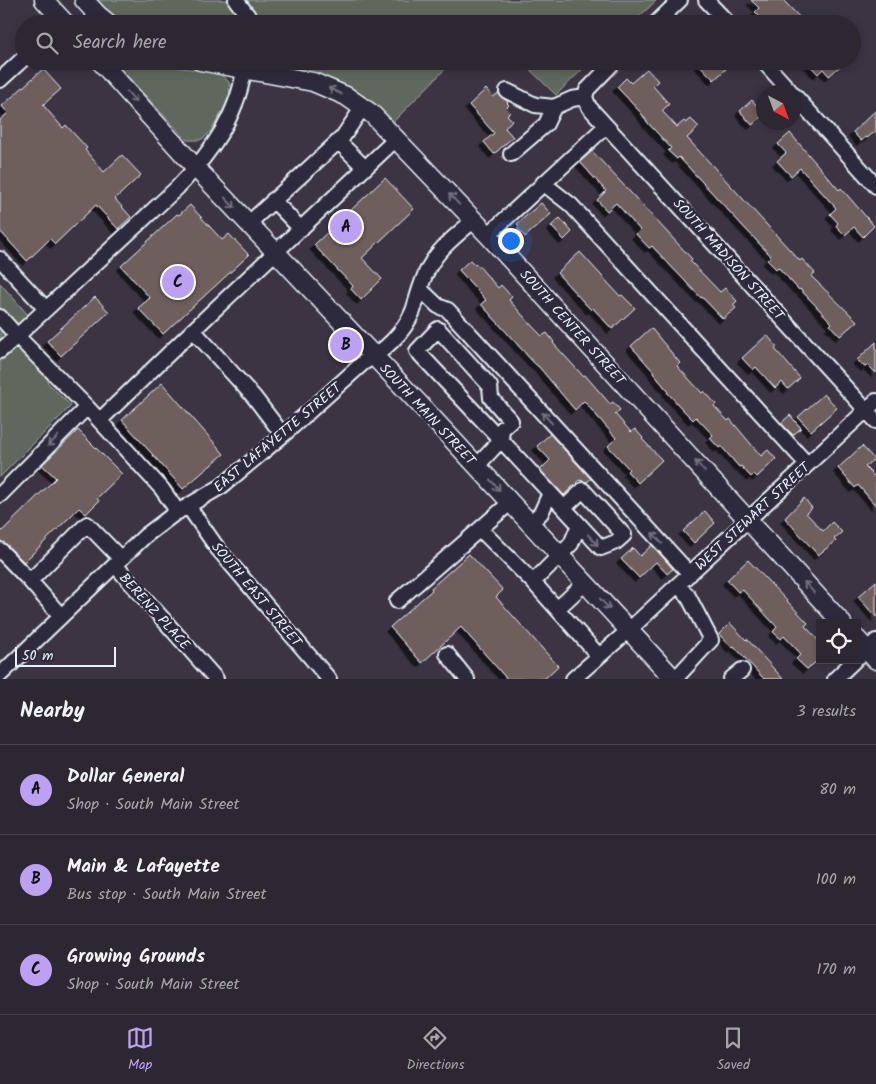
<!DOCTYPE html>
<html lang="en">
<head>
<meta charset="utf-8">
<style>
  :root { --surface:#2d2732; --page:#39333e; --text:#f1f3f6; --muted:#a7a5ac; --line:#48444d; --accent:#bca0f2 }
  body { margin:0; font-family:Kalam,sans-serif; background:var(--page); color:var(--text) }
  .controls { position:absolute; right:15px; bottom:15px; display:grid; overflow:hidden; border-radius:0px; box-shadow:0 2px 8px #0003 }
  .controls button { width:45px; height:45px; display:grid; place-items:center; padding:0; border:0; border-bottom:1px solid var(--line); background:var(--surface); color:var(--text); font:25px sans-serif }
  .compass { position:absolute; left:756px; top:85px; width:45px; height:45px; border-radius:50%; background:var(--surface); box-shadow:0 2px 8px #0003; rotate:139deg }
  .scale { position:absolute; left:15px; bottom:12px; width:101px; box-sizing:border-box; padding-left:5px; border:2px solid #e8f1f8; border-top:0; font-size:14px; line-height:18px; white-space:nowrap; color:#e8f1f8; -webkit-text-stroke:4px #2f2a3d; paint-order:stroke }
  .you { position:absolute; left:510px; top:240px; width:18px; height:18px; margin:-12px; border:4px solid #fff; border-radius:50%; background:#1a73e8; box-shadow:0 0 0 8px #1a73e833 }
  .badge { display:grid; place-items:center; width:32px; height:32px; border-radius:50%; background:var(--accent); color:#111; font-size:16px; font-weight:700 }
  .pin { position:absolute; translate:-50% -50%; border:2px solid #fff; box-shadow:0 1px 5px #0006 }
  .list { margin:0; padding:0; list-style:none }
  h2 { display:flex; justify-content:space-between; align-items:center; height:65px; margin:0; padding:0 20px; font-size:21px }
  h2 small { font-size:16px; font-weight:400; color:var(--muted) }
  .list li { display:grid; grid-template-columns:32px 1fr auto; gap:15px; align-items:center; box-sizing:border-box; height:90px; padding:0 20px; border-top:1px solid var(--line) }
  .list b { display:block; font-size:19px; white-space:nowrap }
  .list p { margin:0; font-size:16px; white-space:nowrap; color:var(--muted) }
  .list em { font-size:16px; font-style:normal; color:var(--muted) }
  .icon { flex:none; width:28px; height:28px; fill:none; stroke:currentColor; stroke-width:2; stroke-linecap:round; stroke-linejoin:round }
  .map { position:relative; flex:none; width:876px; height:679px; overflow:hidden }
  .search { position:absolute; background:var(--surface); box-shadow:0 2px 8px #0003; left:15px; right:15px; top:15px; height:55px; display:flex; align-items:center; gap:12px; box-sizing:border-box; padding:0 18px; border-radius:28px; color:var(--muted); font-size:19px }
  .sheet { height:335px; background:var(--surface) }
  nav { display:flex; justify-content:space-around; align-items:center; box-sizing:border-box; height:70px; border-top:1px solid var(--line); background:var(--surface); font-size:14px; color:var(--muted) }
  nav a { display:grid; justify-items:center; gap:2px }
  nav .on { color:var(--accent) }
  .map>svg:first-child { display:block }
</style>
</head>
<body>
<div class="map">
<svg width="876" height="679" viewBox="0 0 876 679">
  <defs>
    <filter id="shadow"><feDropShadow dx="-4.5" dy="4.5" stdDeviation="0" flood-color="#0009"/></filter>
  </defs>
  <rect width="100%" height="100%" fill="#3c3443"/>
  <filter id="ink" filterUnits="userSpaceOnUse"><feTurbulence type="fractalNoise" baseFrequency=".02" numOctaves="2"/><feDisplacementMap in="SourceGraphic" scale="10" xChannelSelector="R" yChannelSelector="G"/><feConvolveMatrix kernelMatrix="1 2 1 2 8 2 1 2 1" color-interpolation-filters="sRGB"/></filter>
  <g filter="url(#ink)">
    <path fill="#61685b" stroke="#a4acaa" d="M96 0H657L631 24H125L105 9Z
      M113 61H157L177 67 220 74 229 82 230 94 226 105 211 131 205 137 200 140H187Z
      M257 61H453L393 122C351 80 314 70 257 61Z
      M521 61H591L556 95Z
      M0 283 29 316 10 334 50 378 47 382 71 406 0 477Z"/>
    <path fill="#6e5e5c" stroke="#e8f1f8" filter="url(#shadow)" d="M751 0H783L806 24H767L755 12 759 8Z
      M696 61H719L726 69 714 80Z
      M806 61H846L829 76 823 69 818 74Z
      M43 69 61 89 43 105 63 128 66 125 87 148 85 150 104 172 122 155 141 175 115 199 131 217 118 229 96 205 55 244 50 239 27 261 0 231V120L8 113 2 106Z
      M647 69 658 81 653 86 669 104 662 111 677 127 684 121 686 123 691 119 699 127 687 138 800 261 802 259 815 273 811 276 857 321 840 336 830 325 832 323 800 289 799 290 778 267 776 269 767 260 771 256 739 222 679 157 677 159 668 151 671 148 648 123 641 113 617 87 626 78 631 83Z
      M486 89 493 97 499 93 500 96 508 102 507 103 509 105 506 108 510 112 507 115 512 120 505 128 513 137 494 154 484 142 494 133 469 105Z
      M752 100 757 106 764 101V115L752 125 740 111Z
      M876 110V131L867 138 866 137 861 141 853 132Z
      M790 133 839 190 841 188 874 226 863 237 854 227 845 235 836 226 838 223 830 214 836 208 800 168 791 176 777 161 786 153 778 144Z
      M592 151 692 259 690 261 720 292 725 288 737 301 733 305 736 308 723 319 702 297 701 298 652 246 649 248 636 234 640 230 616 203 607 211 597 200 606 191 580 162Z
      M385 178 414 209 362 258 382 279 361 300 351 289 353 286 314 245Z
      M541 203 551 214 525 237 517 228 519 226 517 224Z
      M190 205 222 240 229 234 249 255 163 334 138 308 150 298 121 266 177 214 179 215Z
      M560 218 572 232 564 240 551 226Z
      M580 252 620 296 622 295 635 308 612 329 593 308 591 310 557 273Z
      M470 260 475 265 477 264 498 288 501 285 512 297 509 300 533 327 542 336 547 333 554 342 553 343 583 376 585 375 610 404 613 402 620 410 615 414 631 432 635 429 643 438 642 439 662 460 638 483 627 471 629 469 608 446 616 438 584 401 575 410 539 367 534 363 481 304 486 300 459 270Z
      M95 297 109 312 61 356 47 341Z
      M651 328 680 363 677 366 702 393 704 391 716 404 714 406 728 421 730 419 761 456 768 450 776 459 757 477 754 474 751 477 741 466 739 467 721 446 719 448 710 438 713 435 696 417 693 420 684 411 667 392 668 391 653 373 654 372 631 346Z
      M767 335 777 347 775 349 800 378 788 389 782 382 775 388 756 367 753 370 742 358Z
      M876 342V373L868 365 865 367 857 360Z
      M162 383 224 454 183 489 122 420Z
      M824 394 837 408 811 431 798 417Z
      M790 415 801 428 793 435 781 423Z
      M78 430 122 474 97 498 99 501 86 514 79 508 24 562 6 544 0 541V533L56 478 42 465Z
      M550 434 591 479 587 482 579 480 564 495 540 470 550 460 537 446Z
      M862 446 874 459 865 467 876 478V506L858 485 855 488 838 468Z
      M804 498 812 508 806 513 823 531 832 522 842 532 834 539 836 541 818 555 785 518Z
      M705 511 715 523 694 543 683 531Z
      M652 545 673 569 667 574 656 562 639 578 621 559 633 548 640 556Z
      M469 554 503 590 496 597 558 666 544 679H507L461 627 422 663 390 627 432 590 431 588Z
      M748 560 808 623 805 626 820 642V659L807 669 796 659 801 654 784 636 781 639 773 632 777 627 742 589 738 592 727 580Z
      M876 581V617L858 597Z
      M730 623 746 640 747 639 783 679H764L734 646 732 648 719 634Z"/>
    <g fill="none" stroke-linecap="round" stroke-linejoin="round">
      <g stroke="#e8f1f8" stroke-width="18">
        <path id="minor" d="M236 0 248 16 249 24
          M706 0 729 24
          M655 24 680 0
          M615 61 587 90 585 97 589 107 876 421
          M763 61 791 92
          M0 80 24 58
          M507 91 535 105 554 107
          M794 95 876 186
          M338 141 365 168
          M511 154 546 124 554 107 572 99 585 97
          M543 183 571 205 807 464
          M273 200 301 229
          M249 223 342 138 363 107
          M488 235 606 126
          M0 259 46 309
          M420 289 438 306 448 310 690 574
          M0 317 17 336 0 351
          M438 329 490 386 491 398 511 421 502 429 501 440 417 351Z
          M193 330 254 397 283 435
          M100 420 211 313 397 138
          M477 466 501 440 601 548 616 542 624 535 583 490 564 508
          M0 495 87 407
          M188 506 218 549 329 679
          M178 512 162 489 87 407 17 336 177 188C211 153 241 112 245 61
          M530 523 541 513 550 493
          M579 525 571 544 533 582 599 656
          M480 529 533 582
          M0 550 30 581
          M115 565 216 679
          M397 601 511 502
          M557 609 585 583
          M61 616 30 581 87 524 121 559
          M447 654 467 679
          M860 656 876 641
          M0 675 145 536 174 514 222 486 283 435 363 363C383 352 404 333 413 311 418 296 421 281 429 267 439 248 458 234 474 220
          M573 679 629 630 876 401
          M675 679 711 640 688 596 678 585
          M731 679 742 670
          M835 679 855 660"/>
      </g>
      <g stroke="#e8f1f8" stroke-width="21">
        <path id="major" d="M44 0 66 24
          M84 0 98 15 109 24
          M100 61 196 168 426 411 674 679
          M200 61 313 82 346 96 372 114 488 235 842 623
          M857 639 876 660"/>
      </g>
      <use href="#minor" stroke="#2f2a3d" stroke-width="14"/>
      <use href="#major" stroke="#2f2a3d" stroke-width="18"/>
    </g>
    <defs><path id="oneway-shaft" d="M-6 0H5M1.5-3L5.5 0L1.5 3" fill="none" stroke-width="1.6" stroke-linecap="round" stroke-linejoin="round" transform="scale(1.25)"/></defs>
    <g stroke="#70707e">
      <use href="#oneway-shaft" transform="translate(335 91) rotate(-154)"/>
      <use href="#oneway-shaft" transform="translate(132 97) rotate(48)"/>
      <use href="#oneway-shaft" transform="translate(454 199) rotate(-133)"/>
      <use href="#oneway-shaft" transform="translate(230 203) rotate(47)"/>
      <use href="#oneway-shaft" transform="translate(547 418) rotate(-133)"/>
      <use href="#oneway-shaft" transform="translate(53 441) rotate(135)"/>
      <use href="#oneway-shaft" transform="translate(700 466) rotate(-132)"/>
      <use href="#oneway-shaft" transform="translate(495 485) rotate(47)"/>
      <use href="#oneway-shaft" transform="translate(657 538) rotate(-133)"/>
      <use href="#oneway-shaft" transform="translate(593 540) rotate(47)"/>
      <use href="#oneway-shaft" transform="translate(809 587) rotate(-132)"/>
      <use href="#oneway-shaft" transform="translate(605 604) rotate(47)"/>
    </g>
  </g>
  <g text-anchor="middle" stroke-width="5" stroke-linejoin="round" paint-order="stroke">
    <g font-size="14" fill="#e8f1f8" stroke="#2f2a3d">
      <text transform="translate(729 259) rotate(48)" y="5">SOUTH MADISON STREET</text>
      <text transform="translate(573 327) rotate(48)" y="5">SOUTH CENTER STREET</text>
      <text transform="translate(428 414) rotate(47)" y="5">SOUTH MAIN STREET</text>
      <text transform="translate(277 437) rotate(-40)" y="5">EAST LAFAYETTE STREET</text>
      <text transform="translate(752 516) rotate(-43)" y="5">WEST STEWART STREET</text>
      <text transform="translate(257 594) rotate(50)" y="5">SOUTH EAST STREET</text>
      <text transform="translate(155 611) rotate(48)" y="5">BERENZ PLACE</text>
    </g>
  </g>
</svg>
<div class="controls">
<button><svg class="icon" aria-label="locate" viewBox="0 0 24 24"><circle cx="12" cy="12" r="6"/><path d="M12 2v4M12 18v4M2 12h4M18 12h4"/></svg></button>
</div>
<svg class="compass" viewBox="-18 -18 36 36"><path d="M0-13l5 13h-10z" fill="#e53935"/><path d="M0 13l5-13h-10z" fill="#a7a5ac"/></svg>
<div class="scale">50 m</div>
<div class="you"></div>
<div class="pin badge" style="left:346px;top:227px">A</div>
<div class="pin badge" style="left:346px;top:345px">B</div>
<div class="pin badge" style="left:178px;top:282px">C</div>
<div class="search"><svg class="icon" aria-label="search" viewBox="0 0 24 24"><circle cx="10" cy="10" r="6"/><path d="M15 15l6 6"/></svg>Search here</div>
</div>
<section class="sheet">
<h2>Nearby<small>3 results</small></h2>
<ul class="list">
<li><span class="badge">A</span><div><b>Dollar General</b><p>Shop · South Main Street</p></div><em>80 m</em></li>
<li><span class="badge">B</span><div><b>Main &amp; Lafayette</b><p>Bus stop · South Main Street</p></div><em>100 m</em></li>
<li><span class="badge">C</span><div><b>Growing Grounds</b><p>Shop · South Main Street</p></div><em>170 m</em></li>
</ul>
</section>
<nav>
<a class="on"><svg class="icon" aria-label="map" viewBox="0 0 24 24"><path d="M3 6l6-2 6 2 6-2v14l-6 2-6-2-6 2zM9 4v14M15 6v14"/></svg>Map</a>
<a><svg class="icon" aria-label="directions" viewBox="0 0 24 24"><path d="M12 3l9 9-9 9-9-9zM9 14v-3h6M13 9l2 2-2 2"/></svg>Directions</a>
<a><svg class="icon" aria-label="saved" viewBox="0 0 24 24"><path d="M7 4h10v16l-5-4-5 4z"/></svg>Saved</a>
</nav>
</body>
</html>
